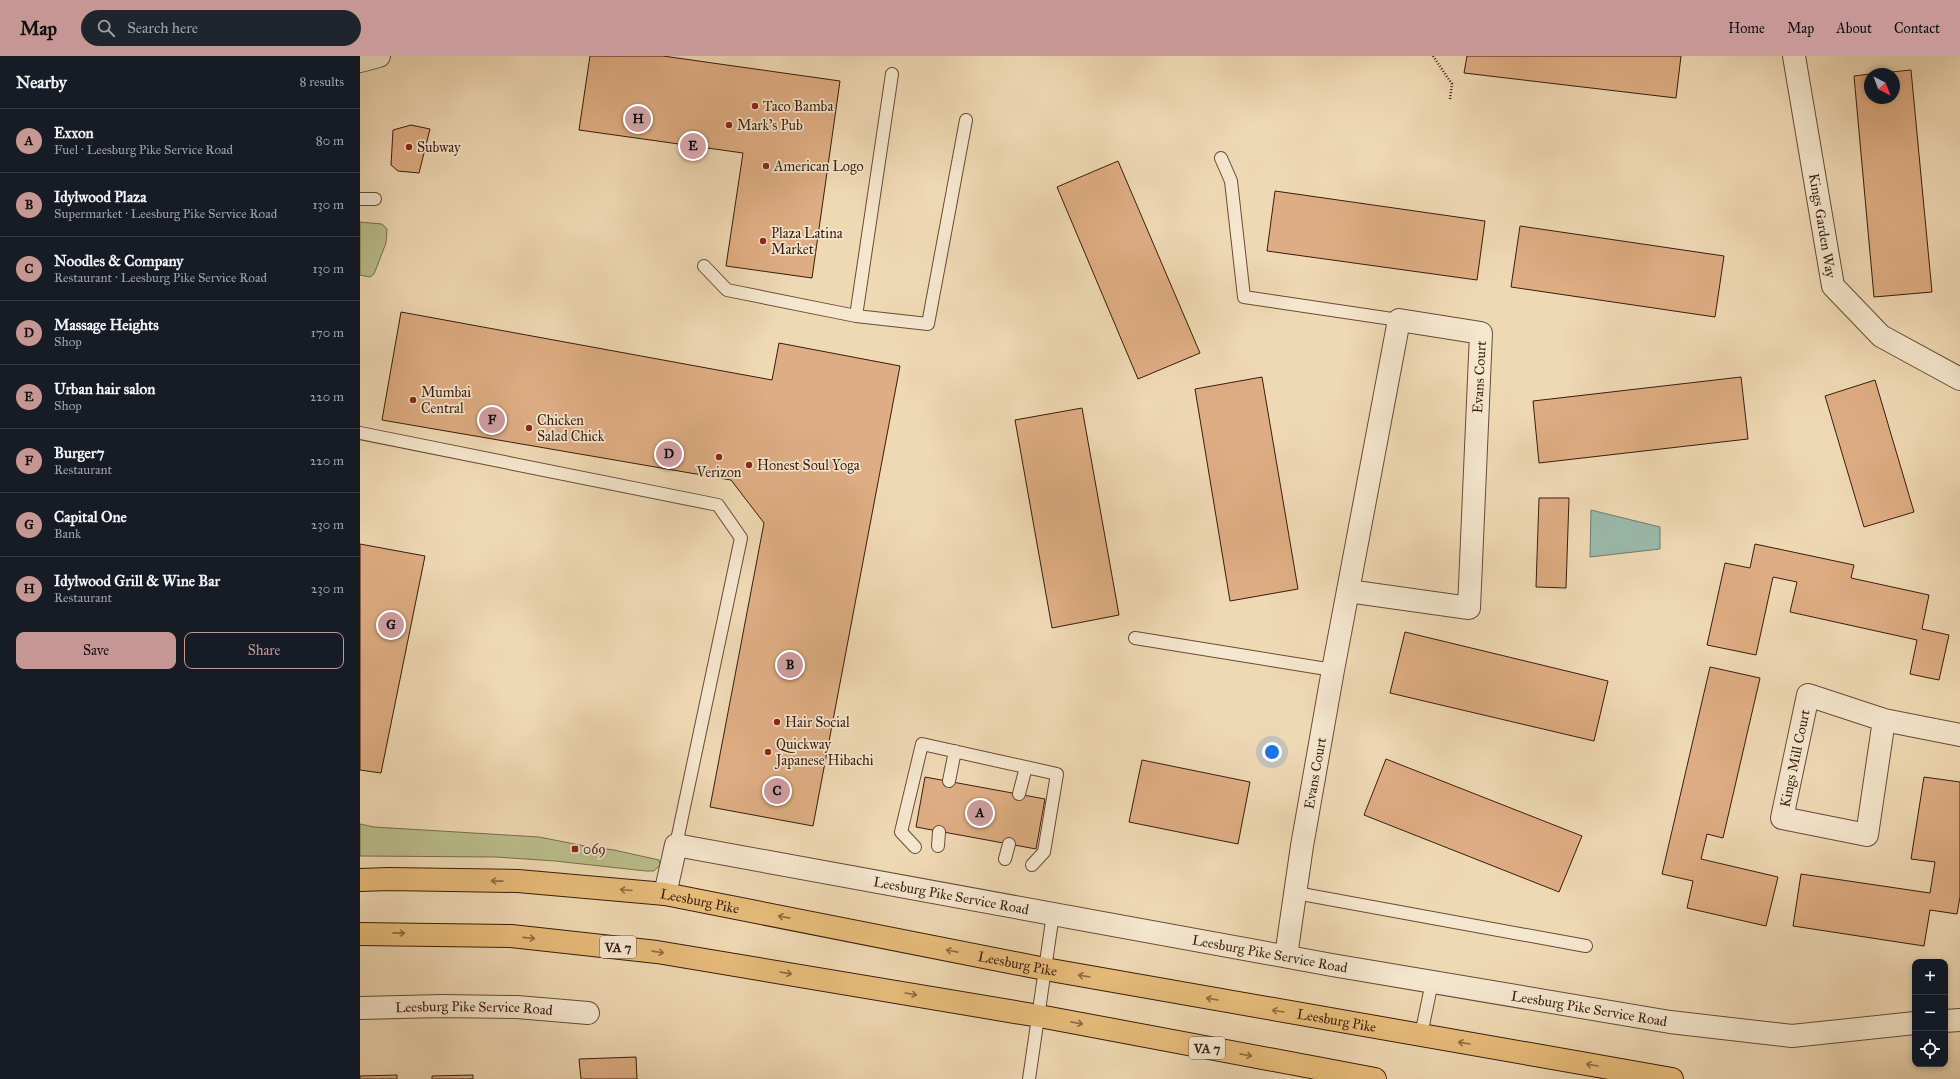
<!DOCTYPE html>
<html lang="en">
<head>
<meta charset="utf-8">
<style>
  :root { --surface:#171b24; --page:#20242c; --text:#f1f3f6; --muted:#9ea1a6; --line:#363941; --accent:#c59692 }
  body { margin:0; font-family:"IM FELL Great Primer",serif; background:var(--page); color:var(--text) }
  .controls { position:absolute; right:12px; bottom:12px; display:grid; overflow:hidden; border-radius:8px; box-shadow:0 2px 6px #0003 }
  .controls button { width:36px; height:36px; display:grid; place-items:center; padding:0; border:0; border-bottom:1px solid var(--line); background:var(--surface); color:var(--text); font:20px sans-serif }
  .compass { position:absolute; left:1504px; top:12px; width:36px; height:36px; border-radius:50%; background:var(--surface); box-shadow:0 2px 6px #0003; rotate:138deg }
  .you { position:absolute; left:912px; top:696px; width:14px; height:14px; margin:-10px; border:3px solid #fff; border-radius:50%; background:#1a73e8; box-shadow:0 0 0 6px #1a73e833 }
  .badge { display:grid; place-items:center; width:26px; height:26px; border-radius:50%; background:var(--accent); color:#111; font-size:13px; font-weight:700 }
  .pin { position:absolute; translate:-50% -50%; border:2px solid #fff; box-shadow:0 1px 4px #0006 }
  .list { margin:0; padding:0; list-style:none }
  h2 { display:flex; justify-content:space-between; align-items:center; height:52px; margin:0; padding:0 16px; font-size:17px }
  h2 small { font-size:13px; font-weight:400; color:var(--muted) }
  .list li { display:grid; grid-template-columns:26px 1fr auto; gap:12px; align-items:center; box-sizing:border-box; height:64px; padding:0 16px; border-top:1px solid var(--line) }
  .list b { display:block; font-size:15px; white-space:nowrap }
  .list p { margin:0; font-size:13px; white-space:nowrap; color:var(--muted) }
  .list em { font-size:13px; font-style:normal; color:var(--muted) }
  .actions { display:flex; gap:8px; padding:12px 16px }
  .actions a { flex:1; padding:9px 0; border:1px solid var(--accent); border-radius:8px; text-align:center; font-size:14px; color:var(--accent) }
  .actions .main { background:var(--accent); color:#111 }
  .icon { flex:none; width:22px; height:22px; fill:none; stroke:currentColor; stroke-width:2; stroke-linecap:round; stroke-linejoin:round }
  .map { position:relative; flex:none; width:1600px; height:1023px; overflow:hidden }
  header { display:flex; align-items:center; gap:24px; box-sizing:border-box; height:56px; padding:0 20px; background:var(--accent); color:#111 }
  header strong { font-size:19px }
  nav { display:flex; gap:22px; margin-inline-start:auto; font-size:14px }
  .search { width:280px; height:36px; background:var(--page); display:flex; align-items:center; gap:10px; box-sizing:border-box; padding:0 14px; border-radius:22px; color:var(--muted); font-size:15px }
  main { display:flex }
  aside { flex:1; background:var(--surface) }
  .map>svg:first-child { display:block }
</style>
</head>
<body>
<header>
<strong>Map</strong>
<div class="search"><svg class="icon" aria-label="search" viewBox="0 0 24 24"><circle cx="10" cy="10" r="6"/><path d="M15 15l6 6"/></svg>Search here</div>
<nav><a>Home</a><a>Map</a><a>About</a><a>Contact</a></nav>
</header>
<main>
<aside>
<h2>Nearby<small>8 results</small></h2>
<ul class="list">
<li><span class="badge">A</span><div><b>Exxon</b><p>Fuel · Leesburg Pike Service Road</p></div><em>80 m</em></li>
<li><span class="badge">B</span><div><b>Idylwood Plaza</b><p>Supermarket · Leesburg Pike Service Road</p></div><em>130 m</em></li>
<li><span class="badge">C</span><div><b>Noodles &amp; Company</b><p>Restaurant · Leesburg Pike Service Road</p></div><em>130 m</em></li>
<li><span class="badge">D</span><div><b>Massage Heights</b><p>Shop</p></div><em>170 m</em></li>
<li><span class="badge">E</span><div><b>Urban hair salon</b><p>Shop</p></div><em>220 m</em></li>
<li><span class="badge">F</span><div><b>Burger7</b><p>Restaurant</p></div><em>220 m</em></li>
<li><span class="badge">G</span><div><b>Capital One</b><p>Bank</p></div><em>230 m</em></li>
<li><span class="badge">H</span><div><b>Idylwood Grill &amp; Wine Bar</b><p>Restaurant</p></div><em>230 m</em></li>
</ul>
<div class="actions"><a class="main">Save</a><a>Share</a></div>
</aside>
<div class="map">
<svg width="1600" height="1023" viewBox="0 0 1600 1023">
  <rect width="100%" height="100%" fill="#efd9b3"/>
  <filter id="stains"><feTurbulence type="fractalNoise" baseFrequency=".005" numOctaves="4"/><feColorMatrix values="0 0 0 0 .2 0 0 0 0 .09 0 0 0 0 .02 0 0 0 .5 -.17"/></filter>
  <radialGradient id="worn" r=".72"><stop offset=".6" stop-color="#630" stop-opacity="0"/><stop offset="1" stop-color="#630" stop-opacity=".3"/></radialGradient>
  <path fill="#babf8b" stroke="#7a6e4c" d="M0 166 22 168 27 173 26 187 14 218 10 221 0 219Z
    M0 768 14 771 179 781 230 791 254 794 299 804 300 809 294 815H286L195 805 136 801 0 800Z"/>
  <path fill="#9abaab" stroke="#737b6c" d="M1231 454 1300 471V493L1230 501Z"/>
  <path fill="#dfad83" stroke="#391c0e" d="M230 0H303L480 25 452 222 366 210 383 97 219 74Z
    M1107 0H1321L1316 42 1104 17Z
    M1551 14 1572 236 1514 241 1494 20 1510 18V42H1534V18H1512Z
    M51 69 70 73 59 117 38 115 31 109 33 74Z
    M758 105 840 297 778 323 697 131Z
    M915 135 1125 165 1117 224 907 195Z
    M1160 170 1364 200 1355 261 1151 231Z
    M41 256 412 324 419 287 540 310 453 770 350 751 404 467 371 424 22 364Z
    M902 321 938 533 870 545 835 333Z
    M1381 321 1388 383 1179 407 1173 345Z
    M1515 324 1554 456 1504 471 1465 340Z
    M722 352 759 559 692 572 655 364Z
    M1179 442H1209L1206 532 1176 531Z
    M0 488 65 500 21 717 0 714Z
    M1395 488 1494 509 1491 522 1569 539 1562 573 1589 579 1579 624 1550 618 1557 584 1430 556 1437 526 1413 521 1396 599 1347 589 1365 507 1390 512Z
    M1045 576 1248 625 1234 685 1030 637Z
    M1350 611 1400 622 1363 782 1347 778 1341 803 1418 821 1406 870 1327 852 1333 825 1302 818Z
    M1026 703 1222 780 1199 836 1004 759Z
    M782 704 890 726 878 788 769 766Z
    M565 721 685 743 676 793 556 771Z
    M1564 721 1600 726V841L1597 858 1570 854 1564 890 1433 870 1441 818 1570 837 1575 806 1551 803Z
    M276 1001 277 1023H221L219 1003Z
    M37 1019V1023H0V1020Z
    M113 1019V1023H72V1020Z"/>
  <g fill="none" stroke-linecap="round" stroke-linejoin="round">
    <g stroke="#664b37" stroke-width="14">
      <path id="lane" d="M532 18 496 260 568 268 606 64
        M861 102 871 125 884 241 1039 264
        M0 143H15
        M344 210 367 234 496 260
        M0 377 358 449 381 482 316 789
        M775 582 973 614
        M589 725 595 695
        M659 738 666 711
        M578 790 579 776
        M555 791 541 776 562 688 697 718 684 796 672 809
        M645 803 649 788
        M936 837 1226 890
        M1061 979 1072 926
        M669 1023 693 858"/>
    </g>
    <g stroke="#664b37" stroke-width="24">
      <g id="street">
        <path id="s1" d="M1434 0 1473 230 1521 280 1600 323"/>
        <path d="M0 5 19 0"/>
        <path id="s2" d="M1524 664 1507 779 1422 762 1448 639 1524 664 1600 679"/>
        <path id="s3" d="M305 838 316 789 972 909 1310 966 1432 980 1555 967"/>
        <path id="s4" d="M926 900 942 790 973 614 1039 264 1121 277 1109 552 988 535"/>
        <path id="s5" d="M0 952 83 950 157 951 228 957"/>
        <path d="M1585 965 1600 964"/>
      </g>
    </g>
    <g stroke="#391c0e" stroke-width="24">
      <g id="primary">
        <path id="s6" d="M0 824 29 823 158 825 305 838 685 913 1312 1023"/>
        <path d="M0 878 151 880 297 896 679 960 1015 1023"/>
      </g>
    </g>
    <path stroke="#391c0e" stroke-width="2.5" stroke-dasharray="1 2" stroke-linecap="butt" d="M1073 0 1092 28 1090 43"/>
    <use href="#lane" stroke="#f5e6ce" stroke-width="12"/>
    <use href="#street" stroke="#f5e6ce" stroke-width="22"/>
    <use href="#primary" stroke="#e8bc7a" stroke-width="22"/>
  </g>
  <defs><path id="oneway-shaft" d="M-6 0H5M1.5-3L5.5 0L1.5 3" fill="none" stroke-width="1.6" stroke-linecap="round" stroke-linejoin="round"/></defs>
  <g stroke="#906c44">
    <use href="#oneway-shaft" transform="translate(137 825) rotate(-179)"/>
    <use href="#oneway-shaft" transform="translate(266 834) rotate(-175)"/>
    <use href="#oneway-shaft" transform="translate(424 861) rotate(-169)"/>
    <use href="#oneway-shaft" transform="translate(39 877) rotate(1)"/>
    <use href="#oneway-shaft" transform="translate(169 882) rotate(6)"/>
    <use href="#oneway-shaft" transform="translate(592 895) rotate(-169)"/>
    <use href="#oneway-shaft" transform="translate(298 896) rotate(8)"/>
    <use href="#oneway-shaft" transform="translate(426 917) rotate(10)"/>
    <use href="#oneway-shaft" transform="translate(724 920) rotate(-170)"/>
    <use href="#oneway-shaft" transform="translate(551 938) rotate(10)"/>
    <use href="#oneway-shaft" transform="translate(852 943) rotate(-170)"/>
    <use href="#oneway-shaft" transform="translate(918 955) rotate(-171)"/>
    <use href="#oneway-shaft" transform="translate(717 967) rotate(11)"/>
    <use href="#oneway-shaft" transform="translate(1104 987) rotate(-170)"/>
    <use href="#oneway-shaft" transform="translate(886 999) rotate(11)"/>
    <use href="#oneway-shaft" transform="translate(1232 1009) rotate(-170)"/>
  </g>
  <g fill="#8f2418" stroke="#f5e6ce" stroke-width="1.5">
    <circle cx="395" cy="50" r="4"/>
    <circle cx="369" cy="69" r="4"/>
    <circle cx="49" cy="91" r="4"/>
    <circle cx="406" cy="110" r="4"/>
    <circle cx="403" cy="185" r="4"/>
    <circle cx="53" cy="344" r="4"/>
    <circle cx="169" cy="372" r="4"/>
    <circle cx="359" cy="401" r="4"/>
    <circle cx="389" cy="409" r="4"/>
    <circle cx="417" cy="666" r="4"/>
    <circle cx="408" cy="696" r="4"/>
    <rect x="211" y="789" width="8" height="8" rx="2"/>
  </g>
  <g text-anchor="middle" stroke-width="3.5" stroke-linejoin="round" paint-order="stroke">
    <g fill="#f5e6ce" stroke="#715948" stroke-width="1">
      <rect x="240" y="880" width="36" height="22" rx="3"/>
      <rect x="829" y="981" width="36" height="22" rx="3"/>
    </g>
    <g font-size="13" font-weight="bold" fill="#391c0e">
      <text x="258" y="896">VA 7</text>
      <text x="847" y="997">VA 7</text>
    </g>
    <g font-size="14" fill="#391c0e" stroke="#f5e6ce" text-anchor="start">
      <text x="403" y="55">Taco Bamba</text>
      <text x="377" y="74">Mark's Pub</text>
      <text x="57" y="96">Subway</text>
      <text x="414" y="115">American Logo</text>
      <text x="411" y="182">Plaza Latina<tspan x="411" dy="16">Market</tspan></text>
      <text x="61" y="341">Mumbai<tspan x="61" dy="16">Central</tspan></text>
      <text x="177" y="369">Chicken<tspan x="177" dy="16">Salad Chick</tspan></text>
      <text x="397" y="414">Honest Soul Yoga</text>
      <text x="359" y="421" text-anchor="middle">Verizon</text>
      <text x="425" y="671">Hair Social</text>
      <text x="416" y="693">Quickway<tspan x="416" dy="16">Japanese Hibachi</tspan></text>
      <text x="223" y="798">069</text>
    </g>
    <g font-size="14" fill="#391c0e" stroke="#f5e6ce">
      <text dy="5" stroke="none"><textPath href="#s1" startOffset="172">Kings Garden Way</textPath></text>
      <text transform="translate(1119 321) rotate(-87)" y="5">Evans Court</text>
      <text dy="5" stroke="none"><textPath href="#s2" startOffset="264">Kings Mill Court</textPath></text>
      <text dy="5" stroke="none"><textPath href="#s4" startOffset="185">Evans Court</textPath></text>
      <text dy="5" stroke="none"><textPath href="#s3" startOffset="330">Leesburg Pike Service Road</textPath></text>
      <text dy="5" stroke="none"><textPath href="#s6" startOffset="341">Leesburg Pike</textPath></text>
      <text dy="5" stroke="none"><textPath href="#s3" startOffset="654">Leesburg Pike Service Road</textPath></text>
      <text dy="5" stroke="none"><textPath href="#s6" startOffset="665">Leesburg Pike</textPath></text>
      <text dy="5" stroke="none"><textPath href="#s3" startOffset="978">Leesburg Pike Service Road</textPath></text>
      <text dy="5" stroke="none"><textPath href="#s5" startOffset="114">Leesburg Pike Service Road</textPath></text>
      <text dy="5" stroke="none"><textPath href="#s6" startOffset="989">Leesburg Pike</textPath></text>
    </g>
  </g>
  <rect width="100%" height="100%" filter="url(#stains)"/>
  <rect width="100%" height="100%" fill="url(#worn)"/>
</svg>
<div class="controls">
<button>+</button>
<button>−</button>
<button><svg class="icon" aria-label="locate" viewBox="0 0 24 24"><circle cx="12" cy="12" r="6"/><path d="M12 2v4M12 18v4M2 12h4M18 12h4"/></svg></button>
</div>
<svg class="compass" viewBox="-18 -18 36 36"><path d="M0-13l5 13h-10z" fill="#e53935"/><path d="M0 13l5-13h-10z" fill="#9ea1a6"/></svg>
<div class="you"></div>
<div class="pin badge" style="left:620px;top:757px">A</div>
<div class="pin badge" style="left:430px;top:609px">B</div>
<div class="pin badge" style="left:417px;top:735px">C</div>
<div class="pin badge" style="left:309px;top:398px">D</div>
<div class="pin badge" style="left:333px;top:90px">E</div>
<div class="pin badge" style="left:132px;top:364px">F</div>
<div class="pin badge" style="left:31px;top:569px">G</div>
<div class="pin badge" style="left:278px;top:63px">H</div>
</div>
</main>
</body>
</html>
